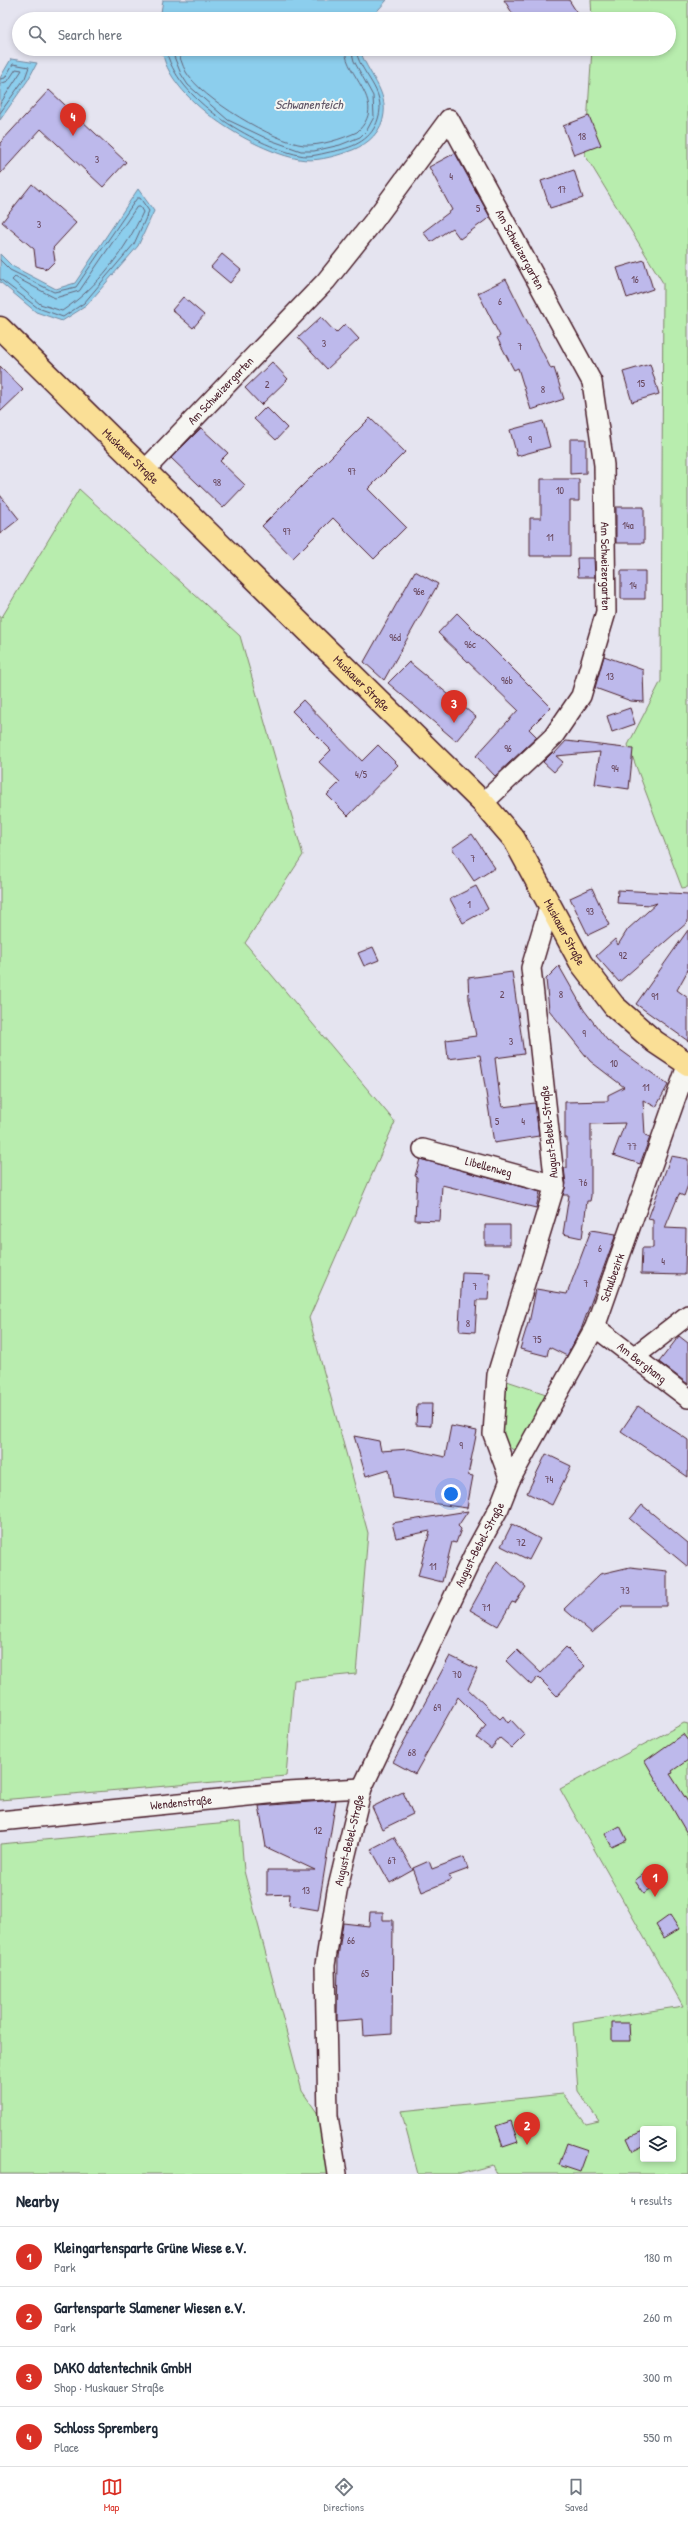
<!DOCTYPE html>
<html lang="en">
<head>
<meta charset="utf-8">
<style>
  :root { --surface:#fff; --page:#f6f6f7; --text:#1f2937; --muted:#747a83; --line:#e0e1e3; --accent:#d93025 }
  body { margin:0; font-family:"Patrick Hand",sans-serif; background:var(--page); color:var(--text) }
  .controls { position:absolute; right:12px; bottom:12px; display:grid; overflow:hidden; border-radius:4px; box-shadow:0 2px 6px #0003 }
  .controls button { width:36px; height:36px; display:grid; place-items:center; padding:0; border:0; border-bottom:1px solid var(--line); background:var(--surface); color:var(--text); font:20px sans-serif }
  .you { position:absolute; left:451px; top:1494px; width:14px; height:14px; margin:-10px; border:3px solid #fff; border-radius:50%; background:#1a73e8; box-shadow:0 0 0 6px #1a73e833 }
  .badge { display:grid; place-items:center; width:26px; height:26px; border-radius:50%; background:var(--accent); color:#fff; font-size:13px; font-weight:700 }
  .pin { position:absolute; translate:-50% -33px; filter:drop-shadow(0 1px 2px #0008) }
  .pin::after { content:''; position:absolute; top:21px; width:14px; height:12px; background:inherit; clip-path:polygon(0 0,100% 0,50% 100%) }
  .list { margin:0; padding:0; list-style:none }
  h2 { display:flex; justify-content:space-between; align-items:center; height:52px; margin:0; padding:0 16px; font-size:17px }
  h2 small { font-size:13px; font-weight:400; color:var(--muted) }
  .list li { display:grid; grid-template-columns:26px 1fr auto; gap:12px; align-items:center; box-sizing:border-box; height:60px; padding:0 16px; border-top:1px solid var(--line) }
  .list b { display:block; font-size:15px; white-space:nowrap }
  .list p { margin:0; font-size:13px; white-space:nowrap; color:var(--muted) }
  .list em { font-size:13px; font-style:normal; color:var(--muted) }
  .icon { flex:none; width:22px; height:22px; fill:none; stroke:currentColor; stroke-width:2; stroke-linecap:round; stroke-linejoin:round }
  .map { position:relative; flex:none; width:688px; height:2174px; overflow:hidden }
  .search { position:absolute; background:var(--surface); box-shadow:0 2px 6px #0003; left:12px; right:12px; top:12px; height:44px; display:flex; align-items:center; gap:10px; box-sizing:border-box; padding:0 14px; border-radius:22px; color:var(--muted); font-size:15px }
  .sheet { height:292px; background:var(--surface) }
  nav { display:flex; justify-content:space-around; align-items:center; box-sizing:border-box; height:56px; border-top:1px solid var(--line); background:var(--surface); font-size:11px; color:var(--muted) }
  nav a { display:grid; justify-items:center; gap:2px }
  nav .on { color:var(--accent) }
  .map>svg:first-child { display:block }
</style>
</head>
<body>
<div class="map">
<svg width="688" height="2174" viewBox="0 0 688 2174">
  <rect width="100%" height="100%" fill="#e5e4f0"/>
  <filter id="ink" filterUnits="userSpaceOnUse"><feTurbulence type="fractalNoise" baseFrequency=".025" numOctaves="2"/><feDisplacementMap in="SourceGraphic" scale="8" xChannelSelector="R" yChannelSelector="G"/><feConvolveMatrix kernelMatrix="1 2 1 2 8 2 1 2 1" color-interpolation-filters="sRGB"/></filter>
  <g filter="url(#ink)">
    <path fill="#b8edae" stroke="#81866c" fill-rule="evenodd" d="M591 0H688V887L682 888 628 745 661 681 663 283 585 155 592 49H669V19H592Z
      M79 489 240 636 303 855 245 943 395 1122 309 1318 368 1533 356 1674 294 1680 286 1776 0 1800V615L2 617Z
      M507 1381 546 1394 518 1453 503 1443 501 1428Z
      M684 1723 688 1724V2174H497L493 2165 460 2174H418L401 2111 563 2094 586 2124 599 2121 578 2091 573 2023 683 2006 560 1789ZM643 2129H673V2159H643Z
      M240 1822 244 1871 302 2091 318 2114 330 2174H0V1844Z"/>
    <path fill="#8cceed" stroke="#72889f" d="M163 0H387L370 19H160Z
      M162 49H360C366 73 390 91 383 119 378 137 363 147 347 152 333 157 314 162 299 159 254 151 167 99 162 49Z
      M11 59 37 63 28 80 0 120V78Z
      M138 189 154 211 138 246 86 306 62 321 36 312 0 282V254L12 266 56 289 75 283Z"/>
    <g fill="none" stroke-linecap="round" stroke-linejoin="round">
      <path stroke="#646579" stroke-width="1" d="M166 49C175 99 253 145 299 155 311 158 323 153 335 151 355 147 372 139 378 119 388 90 358 73 356 49
        M171 49 181 74 188 85 228 120 270 140 301 151H314L340 145 360 137 367 130 374 117 373 96 354 61 351 49
        M177 49C180 56 182 65 186 72 201 98 274 142 304 145 320 146 342 139 357 132 389 102 346 78 345 49
        M0 79 5 78 13 64 29 67 25 78 0 113
        M0 84 8 81 16 69 22 70 0 104
        M137 207H140L143 212C126 250 97 288 62 311L40 304 12 280 15 277 55 298 79 291Z
        M0 260 10 270 54 292 76 287 137 198H140L149 211 134 244 84 303 63 317 38 308 0 279"/>
    </g>
    <path fill="#bdb9eb" stroke="#4a1f2b" d="M504 0H569L581 19H516Z
      M49 90 126 162 103 187 41 129 0 174V143Z
      M589 116 601 145 574 155 563 126Z
      M455 153 490 217 460 239 452 228 431 242 423 232 452 210 429 167Z
      M574 170 583 198 550 208 541 181Z
      M32 184 76 223 53 248 55 261 47 269 36 266 34 249 2 222Z
      M222 254 241 270 230 283 211 267Z
      M644 260 653 289 627 298 617 268Z
      M506 279 551 369 554 368 564 399 531 410 518 368 514 370 497 338 500 336 478 293Z
      M183 297 204 315 193 328 172 310Z
      M321 317 336 333 345 324 359 339 327 369 298 338Z
      M272 362 288 379 261 405 245 388Z
      M650 364 659 394 632 402 623 372Z
      M0 366 23 390 0 412Z
      M266 407 287 428 276 440 254 419Z
      M370 418 405 452 368 489 406 527 374 559 333 518 293 558 262 526Z
      M543 421 550 447 517 456 510 430Z
      M201 428 228 453 220 461 245 485 223 508 171 458Z
      M570 439H586V473L570 474Z
      M541 479H579V501H570V556H530V518H541Z
      M0 495 19 519 0 534Z
      M616 507H644V543H616Z
      M577 558H594L595 577H578Z
      M415 571 438 584 384 680 364 662Z
      M621 571H645V599H621Z
      M457 613 551 707 529 729 537 737 495 776 476 756 518 710 438 633Z
      M604 656 643 670 644 702 631 701 595 688Z
      M409 662 476 717 456 741 388 683Z
      M303 700 362 761 378 745 398 765 348 816 327 795 340 782 319 762 331 750 292 711Z
      M630 708 635 724 612 732 607 716Z
      M566 741 633 749 629 789 595 784 600 752 556 756 563 762 554 772 543 762 553 752 554 754Z
      M472 834 495 868 474 881 452 848Z
      M476 886 488 909 463 923 450 899Z
      M592 888 609 925 588 935 570 898Z
      M618 890 688 894V922L619 982 596 956 615 939 618 945 628 929 657 903 651 905 617 903Z
      M688 930V970L677 990 688 998V1041L636 1004Z
      M373 947 379 960 364 966 358 953Z
      M559 966 584 1010 607 1040 668 1085 656 1107 643 1100 645 1135 650 1137 640 1164 613 1155 625 1123 591 1124V1196L590 1201H587L582 1238 563 1234 569 1195H563L566 1184 564 1168H567V1138H565V1102L608 1101V1095L624 1087 590 1061 549 1010 546 979Z
      M512 972 524 1054 495 1058 500 1098 502 1107 535 1103 539 1136 494 1143 480 1055 448 1059 446 1040 476 1036 469 999 468 978Z
      M671 1156 688 1159V1185L684 1196 679 1194 665 1228 686 1229 685 1275 641 1274 642 1248H653V1220L648 1219Z
      M420 1159 540 1192 536 1208 442 1185 440 1221 415 1220 417 1177 415 1176Z
      M485 1225H510V1245H485Z
      M591 1230 616 1234 582 1327 567 1356 549 1347 547 1356 520 1349 528 1323H529L536 1289 567 1294Z
      M462 1272 490 1273 488 1300H477L475 1332 460 1331 459 1327Z
      M679 1336 688 1343V1384L659 1362Z
      M417 1404H432L431 1426 416 1425Z
      M638 1406 688 1440V1477L621 1431Z
      M451 1426 477 1431 468 1475 473 1476 467 1508 393 1498 389 1469 366 1476 354 1436 379 1441 381 1451 409 1449 445 1457Z
      M546 1454 571 1466 552 1505 527 1493Z
      M642 1505 688 1543V1567L630 1519Z
      M468 1511 458 1526 461 1529 456 1543 452 1542 442 1582 418 1576 430 1531 396 1538 392 1523Z
      M512 1524 540 1539 529 1560 501 1546Z
      M497 1561 526 1587 515 1603 512 1602 498 1626 470 1610Z
      M630 1567 667 1571V1606H623L592 1633 564 1609 600 1574Z
      M566 1647 585 1666 557 1696 538 1677 531 1685 506 1661 517 1650 541 1673Z
      M450 1656 477 1669 468 1689 500 1719 503 1716 508 1723 511 1720 525 1735 512 1748 500 1738 491 1749 477 1738 486 1725 458 1697 415 1774 393 1762Z
      M683 1734 688 1741V1760L672 1771 673 1773 670 1774 688 1802V1835L645 1761Z
      M403 1792 413 1814 382 1829 372 1807Z
      M336 1800 318 1910 289 1905 290 1894 267 1895V1870H315L266 1847 259 1806Z
      M620 1826 627 1840 612 1847 605 1834Z
      M394 1837 413 1870 390 1883 371 1849Z
      M464 1857 468 1869 449 1876 451 1880 422 1892 413 1868 429 1861 432 1869Z
      M650 1870 659 1884 644 1893 635 1880Z
      M370 1912H383V1920H393L392 2034 364 2036 363 2019 337 2021 338 1957 343 1923 369 1926Z
      M670 1915 679 1929 664 1938 656 1925Z
      M612 2023H629L630 2041H612Z
      M511 2121 518 2142 503 2147 496 2126Z
      M643 2131V2146L633 2151 627 2138Z
      M567 2143 588 2150 580 2172 559 2165Z"/>
    <g fill="none" stroke-linecap="round" stroke-linejoin="round">
      <g stroke="#4a1f2b" stroke-width="22">
        <g id="minor">
          <path id="s1" d="M144 471 326 281 373 222 449 119 592 382 604 465 606 612 581 696 553 737 483 803"/>
          <path id="s2" d="M423 1149 555 1185"/>
          <path id="s3" d="M595 1327 688 1398"/>
          <path d="M635 1356 688 1315"/>
          <path d="M510 1480 493 1434 497 1375 555 1185 531 968 549 907"/>
          <path id="s4" d="M0 1821 288 1792 362 1788"/>
          <path id="s5" d="M337 2174 328 2116 325 1965 337 1891 362 1788 475 1552 499 1508 510 1480 595 1327 688 1063"/>
        </g>
      </g>
      <g stroke="#4a1f2b" stroke-width="25">
        <g id="major">
          <path id="s6" d="M0 328 483 803 514 839 581 963 614 1006 655 1042 688 1064"/>
        </g>
      </g>
      <use href="#minor" stroke="#f6f6f2" stroke-width="19"/>
      <use href="#major" stroke="#fadf96" stroke-width="22"/>
    </g>
  </g>
  <g text-anchor="middle" stroke-width="4" stroke-linejoin="round" paint-order="stroke">
    <g font-size="10" fill="#67465b">
      <text x="582" y="140">18</text>
      <text x="97" y="163">3</text>
      <text x="451" y="180">4</text>
      <text x="562" y="193">17</text>
      <text x="478" y="212">5</text>
      <text x="39" y="228">3</text>
      <text x="635" y="283">16</text>
      <text x="500" y="305">6</text>
      <text x="324" y="347">3</text>
      <text x="520" y="350">7</text>
      <text x="641" y="387">15</text>
      <text x="267" y="388">2</text>
      <text x="543" y="393">8</text>
      <text x="530" y="443">9</text>
      <text x="352" y="475">97</text>
      <text x="217" y="486">98</text>
      <text x="560" y="494">10</text>
      <text x="628" y="529">14a</text>
      <text x="287" y="535">97</text>
      <text x="550" y="541">11</text>
      <text x="633" y="589">14</text>
      <text x="419" y="595">96e</text>
      <text x="395" y="641">96d</text>
      <text x="470" y="648">96c</text>
      <text x="610" y="680">13</text>
      <text x="507" y="684">96b</text>
      <text x="508" y="752">96</text>
      <text x="615" y="772">94</text>
      <text x="361" y="778">4/5</text>
      <text x="473" y="862">7</text>
      <text x="469" y="908">1</text>
      <text x="590" y="915">93</text>
      <text x="623" y="959">92</text>
      <text x="502" y="998">2</text>
      <text x="561" y="998">8</text>
      <text x="655" y="1000">91</text>
      <text x="584" y="1037">9</text>
      <text x="511" y="1045">3</text>
      <text x="614" y="1067">10</text>
      <text x="646" y="1091">11</text>
      <text x="497" y="1125">5</text>
      <text x="523" y="1125">4</text>
      <text x="632" y="1150">77</text>
      <text x="583" y="1186">76</text>
      <text x="600" y="1252">6</text>
      <text x="663" y="1265">4</text>
      <text x="586" y="1287">7</text>
      <text x="475" y="1290">7</text>
      <text x="468" y="1327">8</text>
      <text x="537" y="1343">75</text>
      <text x="461" y="1449">9</text>
      <text x="549" y="1483">74</text>
      <text x="521" y="1546">72</text>
      <text x="433" y="1570">11</text>
      <text x="625" y="1594">73</text>
      <text x="486" y="1611">71</text>
      <text x="457" y="1678">70</text>
      <text x="437" y="1711">69</text>
      <text x="412" y="1756">68</text>
      <text x="318" y="1834">12</text>
      <text x="392" y="1864">67</text>
      <text x="306" y="1894">13</text>
      <text x="351" y="1944">66</text>
      <text x="365" y="1977">65</text>
    </g>
    <g font-size="12" fill="#4a1f2b" stroke="#f6f6f2">
      <text dy="4" stroke="none"><textPath href="#s1" startOffset="615">Am Schweizergarten</textPath></text>
      <text dy="4" stroke="none"><textPath href="#s1" startOffset="111">Am Schweizergarten</textPath></text>
      <text dy="4" stroke="none"><textPath href="#s6" startOffset="183">Muskauer Straße</textPath></text>
      <text dy="4" stroke="none"><textPath href="#s1" startOffset="951">Am Schweizergarten</textPath></text>
      <text dy="4" stroke="none"><textPath href="#s6" startOffset="507">Muskauer Straße</textPath></text>
      <text dy="4" stroke="none"><textPath href="#s6" startOffset="831">Muskauer Straße</textPath></text>
      <text transform="translate(549 1132) rotate(-96)" y="4">August-Bebel-Straße</text>
      <text dy="4" stroke="none"><textPath href="#s2" startOffset="68">Libellenweg</textPath></text>
      <text dy="4" stroke="none"><textPath href="#s5" startOffset="960">Schulbezirk</textPath></text>
      <text dy="4" stroke="none"><textPath href="#s3" startOffset="59">Am Berghang</textPath></text>
      <text dy="4" stroke="none"><textPath href="#s5" startOffset="661">August-Bebel-Straße</textPath></text>
      <text dy="4" stroke="none"><textPath href="#s4" startOffset="182">Wendenstraße</textPath></text>
      <text dy="4" stroke="none"><textPath href="#s5" startOffset="337">August-Bebel-Straße</textPath></text>
    </g>
    <g font-size="13" font-style="italic" fill="#5e5465" stroke="#f6f6f2">
      <text x="309" y="109">Schwanenteich</text>
    </g>
  </g>
</svg>
<div class="controls">
<button><svg class="icon" aria-label="layers" viewBox="0 0 24 24"><path d="M12 4l9 5-9 5-9-5zM3 14l9 5 9-5"/></svg></button>
</div>
<div class="you"></div>
<div class="pin badge" style="left:655px;top:1897px">1</div>
<div class="pin badge" style="left:527px;top:2145px">2</div>
<div class="pin badge" style="left:454px;top:723px">3</div>
<div class="pin badge" style="left:73px;top:136px">4</div>
<div class="search"><svg class="icon" aria-label="search" viewBox="0 0 24 24"><circle cx="10" cy="10" r="6"/><path d="M15 15l6 6"/></svg>Search here</div>
</div>
<section class="sheet">
<h2>Nearby<small>4 results</small></h2>
<ul class="list">
<li><span class="badge">1</span><div><b>Kleingartensparte Grüne Wiese e.V.</b><p>Park</p></div><em>180 m</em></li>
<li><span class="badge">2</span><div><b>Gartensparte Slamener Wiesen e.V.</b><p>Park</p></div><em>260 m</em></li>
<li><span class="badge">3</span><div><b>DAKO datentechnik GmbH</b><p>Shop · Muskauer Straße</p></div><em>300 m</em></li>
<li><span class="badge">4</span><div><b>Schloss Spremberg</b><p>Place</p></div><em>550 m</em></li>
</ul>
</section>
<nav>
<a class="on"><svg class="icon" aria-label="map" viewBox="0 0 24 24"><path d="M3 6l6-2 6 2 6-2v14l-6 2-6-2-6 2zM9 4v14M15 6v14"/></svg>Map</a>
<a><svg class="icon" aria-label="directions" viewBox="0 0 24 24"><path d="M12 3l9 9-9 9-9-9zM9 14v-3h6M13 9l2 2-2 2"/></svg>Directions</a>
<a><svg class="icon" aria-label="saved" viewBox="0 0 24 24"><path d="M7 4h10v16l-5-4-5 4z"/></svg>Saved</a>
</nav>
</body>
</html>
